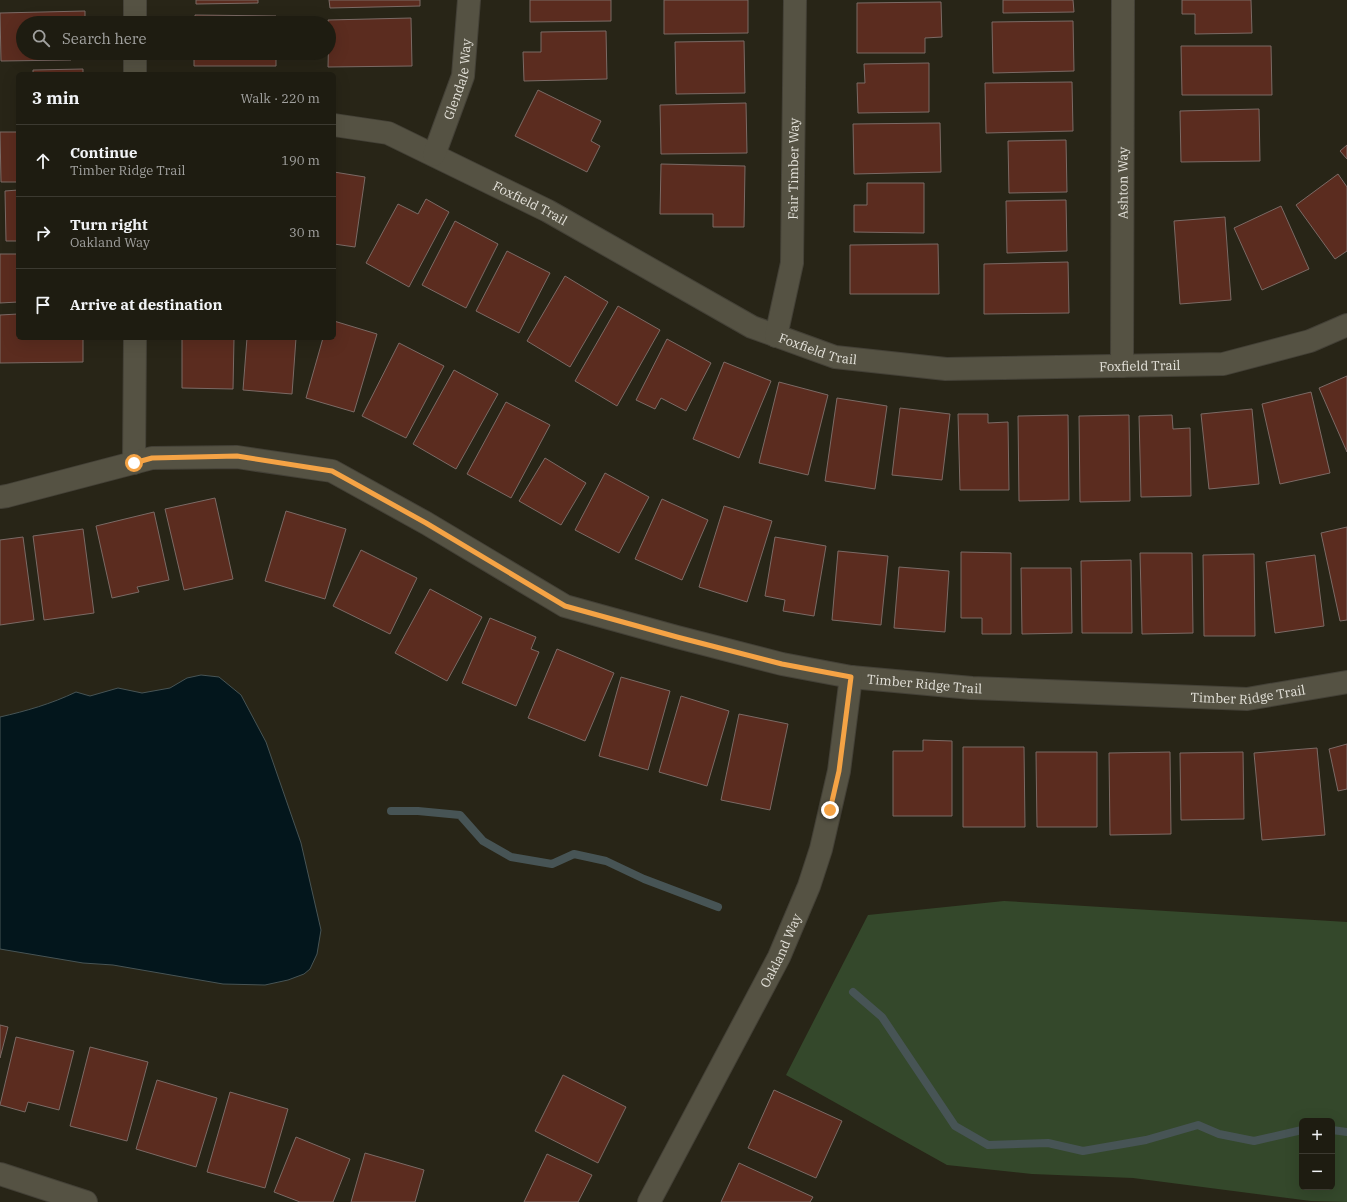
<!DOCTYPE html>
<html lang="en">
<head>
<meta charset="utf-8">
<style>
  :root { --surface:#1e1c11; --page:#2b291f; --text:#f1f3f6; --muted:#a1a19f; --line:#3c3a31 }
  body { margin:0; font-family:"IBM Plex Serif",serif; background:var(--page); color:var(--text) }
  .controls { position:absolute; right:12px; bottom:12px; display:grid; overflow:hidden; border-radius:6px; box-shadow:0 4px 16px #0002 }
  .controls button { width:36px; height:36px; display:grid; place-items:center; padding:0; border:0; border-bottom:1px solid var(--line); background:var(--surface); color:var(--text); font:20px sans-serif }
  .stop { position:absolute; width:12px; height:12px; margin:-9px; border:3px solid #f5a345; border-radius:50%; background:#fff }
  .stop.end { background:#f5a345; border-color:#fff; box-shadow:0 1px 4px #0008 }
  .list { margin:0; padding:0; list-style:none }
  h2 { display:flex; justify-content:space-between; align-items:center; height:52px; margin:0; padding:0 16px; font-size:17px }
  h2 small { font-size:13px; font-weight:400; color:var(--muted) }
  .list li { display:grid; grid-template-columns:26px 1fr auto; gap:12px; align-items:center; box-sizing:border-box; height:72px; padding:0 16px; border-top:1px solid var(--line) }
  .list b { display:block; font-size:15px; white-space:nowrap }
  .list p { margin:0; font-size:13px; white-space:nowrap; color:var(--muted) }
  .list em { font-size:13px; font-style:normal; color:var(--muted) }
  .icon { flex:none; width:22px; height:22px; fill:none; stroke:currentColor; stroke-width:2; stroke-linecap:round; stroke-linejoin:round }
  .map { position:relative; flex:none; width:1347px; height:1202px; overflow:hidden }
  .search { position:absolute; background:var(--surface); box-shadow:0 4px 16px #0002; left:16px; top:16px; width:320px; height:44px; display:flex; align-items:center; gap:10px; box-sizing:border-box; padding:0 14px; border-radius:22px; color:var(--muted); font-size:15px }
  .panel { position:absolute; background:var(--surface); box-shadow:0 4px 16px #0002; left:16px; top:72px; width:320px; height:268px; border-radius:6px }
  .map>svg:first-child { display:block }
</style>
</head>
<body>
<div class="map">
<svg width="1347" height="1202" viewBox="0 0 1347 1202">
  <rect width="100%" height="100%" fill="#282517"/>
  <path fill="#34482b" fill-rule="evenodd" d="M1004 901 1347 922V1202L1311 1201 1133 1178 1032 1174 947 1165 786 1075 868 915ZM1302 1121H1332V1187H1302Z"/>
  <path fill="#03161c" stroke="#475455" d="M201 675 219 677 241 695 266 742 301 843 321 930 317 954 310 969 304 974 288 980 265 985 223 984 113 965 83 963 0 949V717C26 711 51 704 76 692L90 696 118 688 142 693 170 688 187 678Z"/>
  <g fill="none" stroke-linecap="round" stroke-linejoin="round">
    <path stroke="#475455" stroke-width="8" d="M391 811H418L460 815 483 841 511 857 552 864 574 854 606 861 644 879 718 907
      M853 992 882 1017 955 1126 988 1145 1048 1143 1083 1151 1146 1140 1198 1125 1219 1134 1254 1141 1302 1130
      M1332 1130 1347 1132"/>
  </g>
  <path fill="#5b2c1f" stroke="#7b6a65" d="M196 0H258V3L196 4Z
    M329 0H420V6L330 8Z
    M530 0H611V21L530 22Z
    M664 0H748V33L664 34Z
    M1003 0H1073L1074 12 1003 13Z
    M1182 0H1251L1252 33 1195 34V14H1182Z
    M941 2 942 37 925 38V53H857V3Z
    M85 11V23H23V53H71V60L1 61 0 13Z
    M195 15 276 16V23H195Z
    M411 18 412 66 328 67 329 23H328V20Z
    M1073 21 1074 71 993 73 992 22Z
    M606 31 607 79 524 81 523 52H541V32Z
    M744 41 745 93 676 94 675 42Z
    M1181 46H1271L1272 95H1182Z
    M194 53H276V66H194Z
    M929 63V112L858 113 857 83H865L864 64Z
    M83 69V74H33V70Z
    M1072 82 1073 131 986 133 985 83Z
    M538 90 601 121 591 141 600 146 587 172 515 136Z
    M746 103 747 153 661 154 660 105Z
    M1259 109 1260 161 1181 162 1180 111Z
    M940 123 941 172 854 174 853 124Z
    M0 132H18V182H1Z
    M1066 140 1067 192 1009 193 1008 141Z
    M1347 145V159L1340 151Z
    M661 164 745 166 744 227H713V214H660Z
    M334 172 365 177 355 247 334 244Z
    M1338 174 1347 187V251L1335 259 1296 205Z
    M867 183H924V233L854 232V205H867Z
    M18 190V241H6L5 191Z
    M426 199 449 212 409 287 366 263 398 204 418 214Z
    M1066 200 1067 251 1007 253 1006 201Z
    M1281 206 1309 269 1262 290 1234 228Z
    M1225 217 1231 300 1180 304 1174 221Z
    M455 221 498 244 466 308 422 285Z
    M938 244 939 294H850V245Z
    M507 251 550 273 519 333 476 311Z
    M0 254H18V302L0 303Z
    M1068 262 1069 313 984 314V264Z
    M565 276 608 302 570 367 527 341Z
    M618 306 660 330 617 406 575 381Z
    M18 314V338H83V362L0 363V315Z
    M334 321 377 334 354 412 306 398 323 338H334Z
    M182 338H234L233 389 182 388Z
    M247 338H296L292 394 243 390Z
    M667 339 711 363 686 411 661 398 655 409 636 400Z
    M399 343 444 366 406 438 362 416Z
    M724 362 771 381 739 458 693 439Z
    M454 370 498 394 456 469 413 444Z
    M1347 376V452L1319 388Z
    M779 382 828 395 808 475 759 463Z
    M1311 392 1330 473 1280 484 1262 404Z
    M837 398 887 406 875 489 825 481Z
    M506 402 550 425 511 498 467 474Z
    M900 408 950 414 942 480 892 475Z
    M1252 409 1259 484 1209 489 1201 414Z
    M958 414H988V423L1008 422 1009 490H960Z
    M1068 415 1069 500 1019 501 1018 416Z
    M1129 415 1130 501 1080 502 1079 416Z
    M1172 415 1173 429 1190 428 1191 496 1141 497 1139 416Z
    M545 458 586 483 561 525 519 501Z
    M605 473 649 497 619 553 575 530Z
    M215 498 233 579 184 590 165 509Z
    M662 499 708 520 682 580 635 559Z
    M724 506 772 521 747 602 699 587Z
    M286 511 346 529 325 599 265 581Z
    M154 512 169 580 137 587 139 592 112 598 96 526Z
    M1347 527V620L1340 621 1321 533Z
    M83 529 94 613 44 620 33 536Z
    M23 537 34 620 0 625V540Z
    M775 537 826 546 814 616 783 611 785 600 765 596Z
    M361 550 417 578 390 634 333 606Z
    M838 551 888 556 881 625 832 620Z
    M961 552 1011 553V634H982V618H961Z
    M1140 553H1192L1193 633 1142 634Z
    M1254 554 1255 636H1204L1203 555Z
    M1315 555 1324 626 1275 633 1266 562Z
    M1131 560 1132 633H1082L1081 561Z
    M899 567 949 571 945 632 894 628Z
    M1021 568H1071L1072 633 1022 634Z
    M430 589 482 617 447 681 395 653Z
    M490 618 536 637 531 649 539 652 516 706 462 683Z
    M557 649 614 673 585 741 528 718Z
    M621 677 670 691 648 770 599 756Z
    M681 696 729 711 707 786 659 772Z
    M739 714 788 724 770 810 721 800Z
    M923 740 952 741V816H893V751H923Z
    M1347 744V789L1338 791 1329 749Z
    M963 747H1024L1025 827H963Z
    M1317 748 1325 835 1262 840 1254 753Z
    M1036 752H1097V827H1037Z
    M1170 752 1171 834 1110 835 1109 753Z
    M1243 752 1244 819 1181 820 1180 753Z
    M0 1025 8 1027 0 1058Z
    M16 1037 74 1051 59 1110 28 1102 25 1112 0 1105Z
    M90 1047 148 1062 127 1141 70 1126Z
    M563 1075 626 1107 598 1163 535 1131Z
    M157 1080 217 1098 196 1167 136 1149Z
    M774 1090 842 1121 816 1178 748 1148Z
    M230 1092 288 1109 265 1188 207 1172Z
    M296 1137 350 1159 333 1202H300L274 1192Z
    M365 1153 424 1170 415 1202H351Z
    M547 1154 592 1175 578 1202H524Z
    M739 1163 813 1197 810 1202H721Z"/>
  <g fill="none" stroke-linecap="round" stroke-linejoin="round">
    <g stroke="#444137" stroke-width="24">
      <g id="minor">
        <path d="M135 23V0"/>
        <path d="M135 74V53"/>
        <path id="s1" d="M334 125 388 133 548 211 752 327 835 357 946 369 1223 364 1310 341 1347 325"/>
        <path id="s2" d="M434 155 463 76 469 0"/>
        <path id="s3" d="M776 336 792 263 795 0"/>
        <path id="s4" d="M1122 366 1123 0"/>
        <path d="M134 463 135 338"/>
        <path id="s5" d="M0 497 7 496 152 458 237 457 332 471 426 523 565 606 677 637 782 664 851 677 972 688 1247 699 1347 682"/>
        <path d="M0 1174 86 1202"/>
        <path id="s6" d="M649 1202 779 957 809 886 821 849 839 771 851 677"/>
      </g>
    </g>
    <use href="#minor" stroke="#555243" stroke-width="22"/>
  </g>
  <g fill="none" stroke-linecap="round" stroke-linejoin="round">
    <path stroke="#f5a345" stroke-width="5" d="M134 463 152 458 237 456 332 471 426 523 565 606 677 637 782 664 851 677 839 771 830 810"/>
  </g>
  <g text-anchor="middle" stroke-width="3" stroke-linejoin="round" paint-order="stroke">
    <g font-size="13" fill="#e5e3db" stroke="#0f0e08">
      <text dy="5" stroke="none"><textPath href="#s2" startOffset="80">Glendale Way</textPath></text>
      <text dy="5" stroke="none"><textPath href="#s3" startOffset="169">Fair Timber Way</textPath></text>
      <text dy="5" stroke="none"><textPath href="#s4" startOffset="183">Ashton Way</textPath></text>
      <text dy="5" stroke="none"><textPath href="#s1" startOffset="213">Foxfield Trail</textPath></text>
      <text dy="5" stroke="none"><textPath href="#s1" startOffset="537">Foxfield Trail</textPath></text>
      <text dy="5" stroke="none"><textPath href="#s1" startOffset="861">Foxfield Trail</textPath></text>
      <text dy="5" stroke="none"><textPath href="#s5" startOffset="976">Timber Ridge Trail</textPath></text>
      <text dy="5" stroke="none"><textPath href="#s5" startOffset="1300">Timber Ridge Trail</textPath></text>
      <text dy="5" stroke="none"><textPath href="#s6" startOffset="284">Oakland Way</textPath></text>
    </g>
  </g>
</svg>
<div class="controls">
<button>+</button>
<button>−</button>
</div>
<div class="stop" style="left:134px;top:463px"></div>
<div class="stop end" style="left:830px;top:810px"></div>
<div class="search"><svg class="icon" aria-label="search" viewBox="0 0 24 24"><circle cx="10" cy="10" r="6"/><path d="M15 15l6 6"/></svg>Search here</div>
<section class="panel">
<h2>3 min<small>Walk · 220 m</small></h2>
<ul class="list">
<li><svg class="icon" aria-label="ahead" viewBox="0 0 24 24"><path d="M12 20V5M6 11l6-6 6 6"/></svg><div><b>Continue</b><p>Timber Ridge Trail</p></div><em>190 m</em></li>
<li><svg class="icon" aria-label="right" viewBox="0 0 24 24"><path d="M7 20v-9h11M14 6l5 5-5 5"/></svg><div><b>Turn right</b><p>Oakland Way</p></div><em>30 m</em></li>
<li><svg class="icon" aria-label="arrive" viewBox="0 0 24 24"><path d="M6 21V4h12l-3 4 3 4H6"/></svg><div><b>Arrive at destination</b></div></li>
</ul>
</section>
</div>
</body>
</html>
